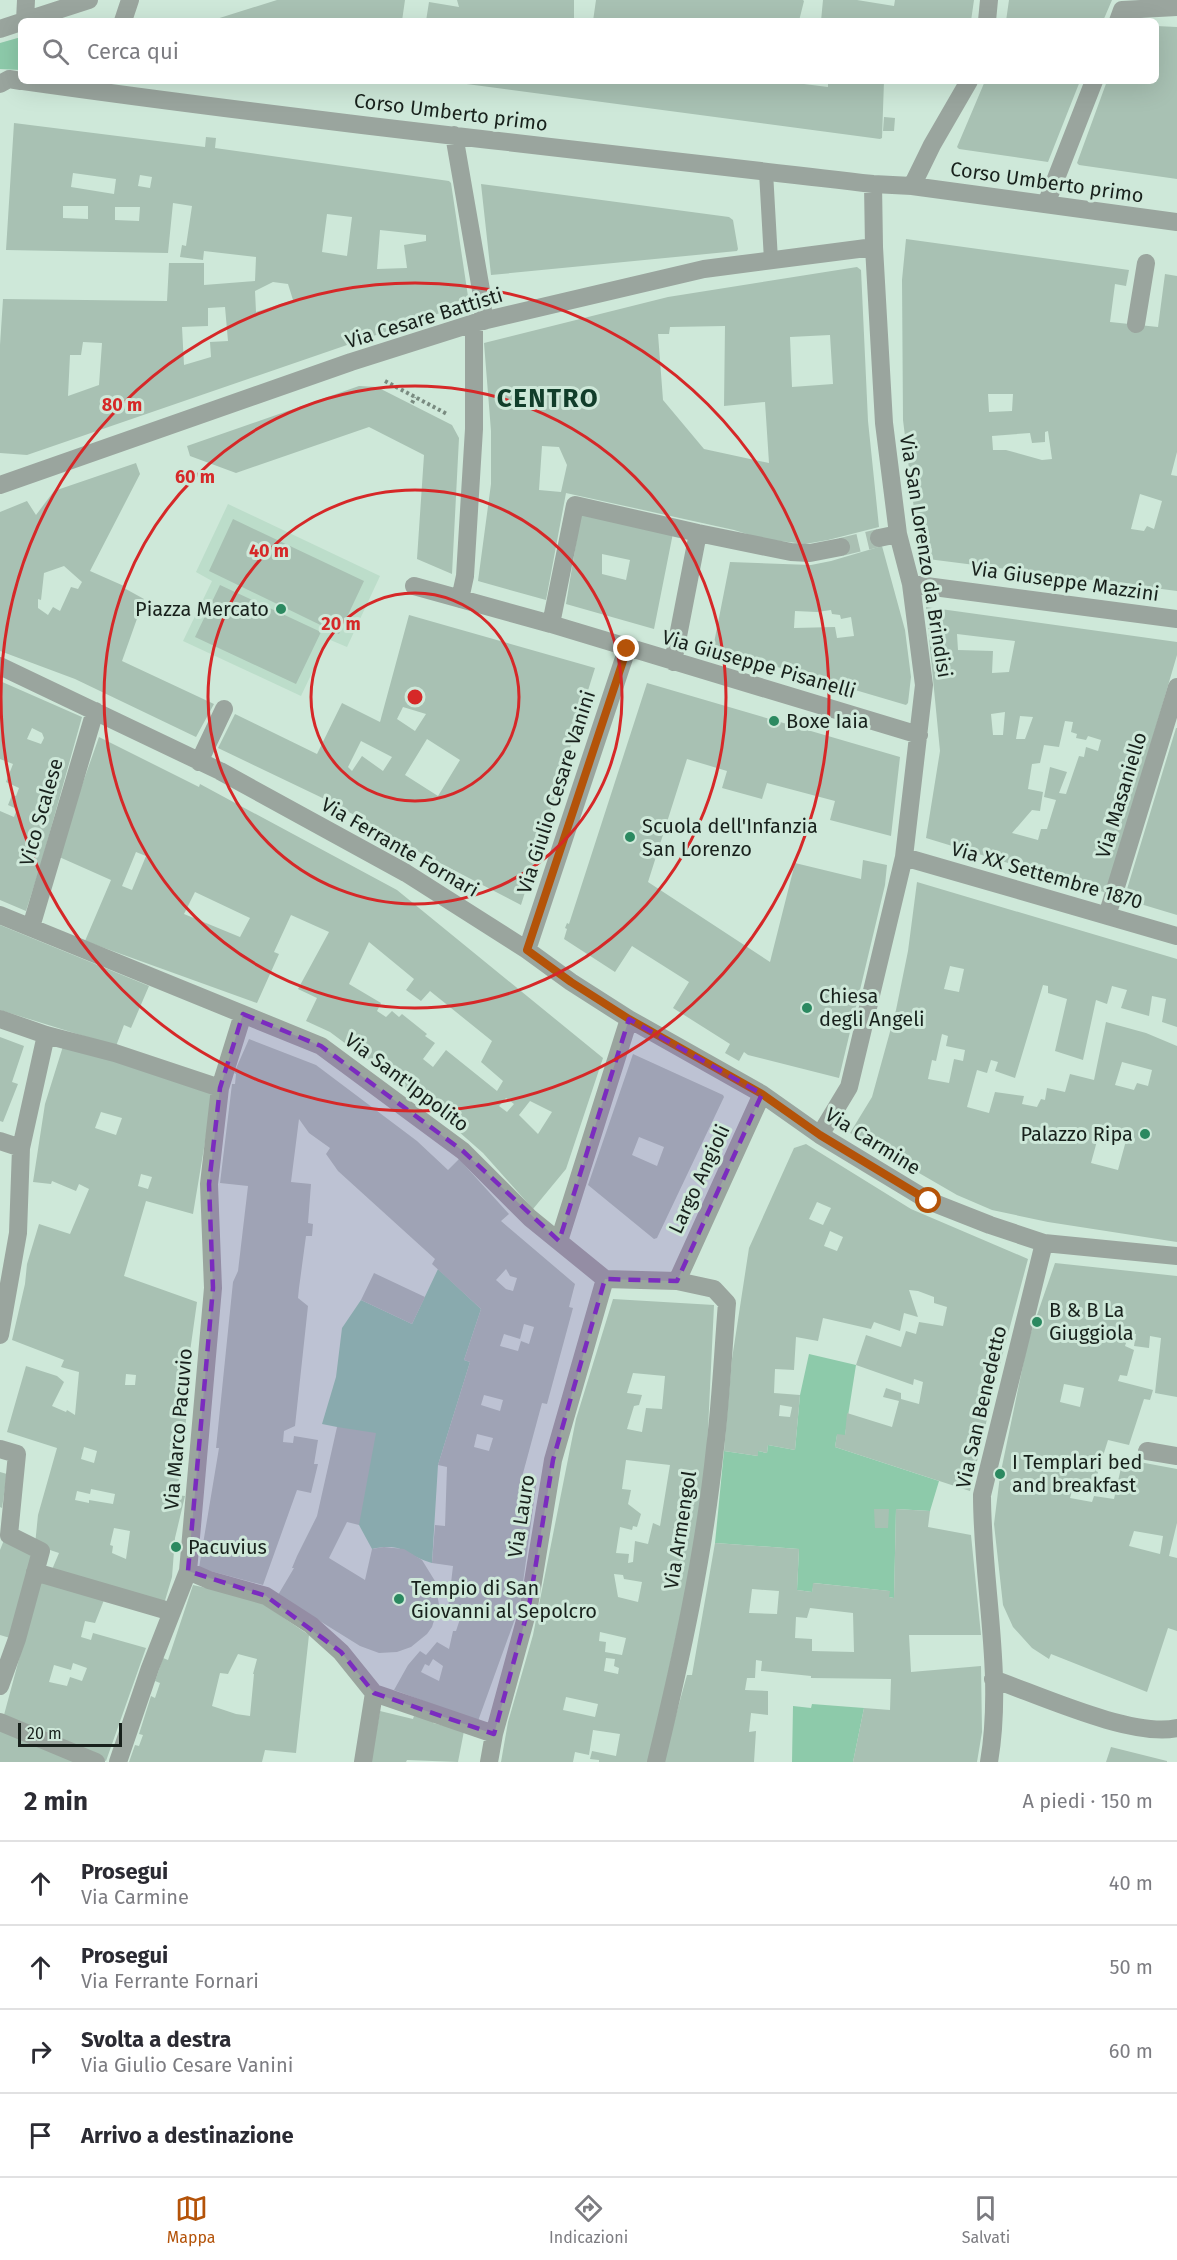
<!DOCTYPE html>
<html lang="it">
<head>
<meta charset="utf-8">
<style>
  :root { --surface:#fff; --page:#f7f7f7; --text:#2b2b33; --muted:#7c7c81; --line:#e1e1e2; --accent:#b45309 }
  body { margin:0; font-family:"Fira Sans",sans-serif; background:var(--page); color:var(--text) }
  .scale { position:absolute; left:18px; bottom:15px; width:104px; box-sizing:border-box; padding-left:6px; border:3px solid #18211c; border-top:0; font-size:16px; line-height:21px; white-space:nowrap; color:#18211c; -webkit-text-stroke:4px #cee8d9; paint-order:stroke }
  .stop { position:absolute; width:18px; height:18px; margin:-14px; border:4px solid #b45309; border-radius:50%; background:#fff }
  .stop.end { background:#b45309; border-color:#fff; box-shadow:0 2px 6px #0008 }
  .list { margin:0; padding:0; list-style:none }
  h2 { display:flex; justify-content:space-between; align-items:center; height:78px; margin:0; padding:0 24px; font-size:26px }
  h2 small { font-size:20px; font-weight:400; color:var(--muted) }
  .list li { display:grid; grid-template-columns:39px 1fr auto; gap:18px; align-items:center; box-sizing:border-box; height:84px; padding:0 24px; border-top:2px solid var(--line) }
  .list b { display:block; font-size:22px; white-space:nowrap }
  .list p { margin:0; font-size:20px; white-space:nowrap; color:var(--muted) }
  .list em { font-size:20px; font-style:normal; color:var(--muted) }
  .icon { flex:none; width:33px; height:33px; fill:none; stroke:currentColor; stroke-width:2; stroke-linecap:round; stroke-linejoin:round }
  .map { position:relative; flex:none; width:1177px; height:1762px; overflow:hidden }
  .search { position:absolute; background:var(--surface); box-shadow:0 6px 24px #0002; left:18px; right:18px; top:18px; height:66px; display:flex; align-items:center; gap:15px; box-sizing:border-box; padding:0 21px; border-radius:9px; color:var(--muted); font-size:22px }
  .sheet { height:414px; background:var(--surface) }
  nav { display:flex; justify-content:space-around; align-items:center; box-sizing:border-box; height:84px; border-top:2px solid var(--line); background:var(--surface); font-size:16px; color:var(--muted) }
  nav a { display:grid; justify-items:center; gap:3px }
  nav .on { color:var(--accent) }
  .map>svg:first-child { display:block }
</style>
</head>
<body>
<div class="map">
<svg width="1177" height="1762" viewBox="0 0 1177 1762">
  <rect width="100%" height="100%" fill="#cee8d9"/>
  <path fill="#bcddca" d="M228 504 380 576 347 647 328 639 301 696 183 641 212 581 196 572Z"/>
  <path fill="#8dcaaa" d="M21 37V70L0 69V43Z
    M438 1269 481 1309 464 1360 470 1362 438 1465 432 1563C405 1556 406 1542 372 1549L359 1525 337 1427 322 1424 336 1377 342 1328 361 1300 412 1324Z
    M809 1354 856 1365 845 1435H837L835 1447 939 1481 930 1511 896 1509 894 1598 889 1597V1591L814 1583 812 1592 797 1590 799 1549 715 1543 724 1451 758 1456V1451L767 1453 768 1445 795 1450 800 1395Z
    M812 1704 864 1708 853 1762H792L793 1706 811 1708Z"/>
  <path fill="#a8c1b3" fill-rule="evenodd" d="M277 0H405L402 21H210Z
    M457 0H574V21H426L429 2 459 7Z
    M596 0H803L804 1 799 21H593Z
    M823 0H857L894 6 895 0H974L971 21H821Z
    M1009 0H1112L1103 21H1006Z
    M1156 26 1177 27V179L1079 165 1077 163 1107 81H1156Z
    M444 81H796V83L828 87V81H884L882 138 880 139Z
    M985 81H1080L1048 162 959 149 957 147Z
    M884 117 895 118 894 131H883Z
    M14 123 205 147 206 137 216 138 215 148 449 181 451 183 469 303 27 455 0 453V345L3 299 167 301 169 263H204V285L255 281 256 257 204 251 203 260 180 257 182 245 186 246 192 206 173 203 168 253 6 250ZM73 173 116 179 114 194 71 187ZM140 175 152 177 150 188 138 186ZM63 206H88V219L63 218ZM115 207H140L139 221 115 220ZM327 214 352 217 347 256 322 252ZM380 230 426 235V241L404 245 407 268 377 269ZM273 282 288 284 293 300 256 312 255 291ZM225 307 228 341 210 342 211 357 184 365 182 327 208 326V308ZM83 342 102 343 99 385 68 396 70 355H81Z
    M481 184 729 217 733 220 738 249 737 251 491 275Z
    M906 239 1129 270 1126 286 1115 284 1110 322 1158 327 1165 274 1177 276V452L1171 475 1177 476V591L920 558 903 420 902 280ZM988 394H1013L1012 411 989 412ZM1048 431 1052 459 1042 460 1006 450H993L992 436 1030 433 1032 443 1045 442V432ZM1140 494 1162 501 1154 529 1147 526 1144 531 1131 529Z
    M857 267 861 270 868 421 879 527 828 540 805 544 763 539 734 530 566 493 546 600 478 581 491 484V431L484 343 668 297ZM725 326 724 406 765 402 769 463 704 449 663 400 658 334H669L670 327ZM830 335 833 384 792 387 790 337ZM542 446 559 447 567 465 561 492 539 490Z
    M359 386 377 387 452 425 459 438 452 574 417 559 424 455 369 427 236 473 190 456 187 446Z
    M136 463 140 474 90 571 124 586V588L144 599 122 661 214 704 196 737 75 679 0 651V512L27 501 36 515 54 491ZM64 566 82 582 78 589 71 587 60 611 53 607 48 615 38 608V599L41 600 44 573Z
    M581 513 673 533 654 629 566 604ZM602 554 630 560 626 580 602 574Z
    M233 519 364 581 339 634 209 571Z
    M882 546 905 630 911 677 908 703 906 705 713 648 730 562 811 565 831 561ZM831 610 832 614 840 615 841 619 851 617 854 636 837 638 835 627 794 628 795 611 817 612Z
    M220 585 321 632 296 684 195 637Z
    M926 607 1177 642V655L1107 893 926 838 940 751ZM957 634 1015 641 1009 672 992 673 993 651 958 650ZM1005 712 1003 735H993L991 714ZM1020 716 1033 717 1025 739H1016ZM1065 721 1073 722 1071 732 1077 734 1076 738 1086 740 1088 736 1101 740 1098 751 1086 747 1084 757 1079 756 1066 794 1059 793 1067 772 1050 767 1044 797 1056 800 1047 829H1041L1038 840 1012 833 1032 810 1040 811 1043 792 1028 789 1032 764 1040 763 1044 745 1059 747Z
    M409 615 595 668 521 905 411 848 335 804 218 748 235 714 317 754 342 703 380 722ZM403 707 426 714 415 731 397 719ZM427 739 460 760 438 796 405 775ZM361 741 392 757 383 771 362 756 352 771 348 767Z
    M0 681 82 717 41 864 26 911 0 900V811L14 817 17 809 8 805 12 795 16 796 19 788 6 782 13 764 0 759ZM32 728 42 733 44 738 41 744 27 739Z
    M647 683 900 757 891 836 830 820 835 801 767 783 762 799 722 788 727 771 687 759 648 882 770 962 795 863 861 879 863 860 887 865 885 885 839 1078 748 1055 744 1052 739 1061 725 1053 730 1044 673 1008 689 982 632 946 615 972 564 939 567 929 565 928 567 923 569 924Z
    M1176 728H1177V915L1124 899Z
    M99 737 199 787 200 784 397 890 603 1058 566 1169 533 1209 483 1153 433 1109 330 1032 306 1021 317 998 298 989 329 932 291 915 274 952 279 954 257 1003 85 941 111 880 57 856ZM136 852 146 856 132 890 122 886ZM195 892 250 918 240 937 184 914ZM369 942 414 979 406 990 421 1001 430 991 492 1041 481 1062 503 1081 497 1091 446 1050 433 1067 423 1059 435 1043 425 1036 427 1034 402 1014 399 1017 392 1011 386 1017 377 1011 381 1003 349 984ZM506 1098 514 1104 507 1112 499 1106ZM530 1101 552 1112 538 1134 519 1115Z
    M917 882 1177 959V1027L1162 1022 1166 999 1152 996 1149 1016 1121 1008 1127 990 1112 986 1107 1004 1096 1000 1083 1060 1055 1051 1067 999 1048 993V986L1043 985 1015 1078 995 1071 998 1062 991 1060 987 1073 977 1070 967 1107 989 1113 995 1092 1024 1096 1022 1104 1037 1107 1041 1099 1045 1100 1047 1088 1065 1092 1070 1074 1094 1080 1106 1022 1146 1033 1177 1046V1242L1048 1222 992 1210 957 1195 850 1133 872 1097 896 1010 908 951ZM950 966 964 969 959 992 944 989ZM942 1034 948 1036 946 1046 965 1050 963 1061 954 1059 949 1083 928 1079 932 1060 936 1061ZM1122 1062 1152 1070 1148 1086 1137 1083 1134 1090 1115 1085ZM1100 1130 1127 1137 1118 1170 1091 1163Z
    M0 925 149 986 131 1028 124 1025 116 1046 0 1010Z
    M0 1037 24 1046 12 1082 18 1084 3 1122 0 1121Z
    M249 1039 316 1065 417 1141 448 1170 459 1159 509 1214 501 1221 575 1284 569 1307 573 1308 547 1404 542 1403 522 1477 537 1479 520 1605 478 1721 394 1690 408 1665 420 1651 426 1655 437 1642 449 1649 453 1631H456L460 1619 447 1617 453 1566 432 1563 435 1525 445 1526 447 1467 438 1465 470 1362 464 1360 481 1309 432 1264 435 1259 338 1171 326 1154 330 1148 309 1133 299 1119 291 1182 311 1184 308 1223 313 1224 312 1236H306L299 1288 298 1298 308 1306 295 1426 284 1431 283 1442 293 1443 294 1436 318 1440 314 1464H318L311 1493 297 1490 263 1585 199 1568 219 1448H216L233 1282 238 1271 248 1186 220 1183 232 1084H235L236 1074 234 1073ZM506 1269 510 1276 517 1278 513 1291 506 1289 496 1280ZM524 1324 534 1327 529 1344 521 1341 518 1351 500 1346 504 1334 520 1339ZM484 1395 503 1400 500 1411 481 1405ZM477 1434 493 1438 489 1451 474 1447ZM433 1659 443 1666 439 1681 421 1672 425 1664 429 1666Z
    M64 1043 213 1094 193 1214 146 1201 124 1276 197 1302 186 1380V1420L177 1495 185 1496 175 1538 172 1577 164 1604 51 1572 59 1553 35 1545 38 1515 57 1448 7 1432 26 1366 57 1376 64 1382 52 1406 66 1412 67 1410 75 1415 79 1372 61 1367 64 1360 12 1340 25 1284 27 1264 39 1224 70 1234 89 1189 79 1184 76 1191 52 1181 51 1184 33 1182 45 1104ZM101 1112 122 1118 116 1135 95 1128ZM141 1174 152 1177 148 1189 138 1186ZM126 1374 136 1375 135 1385H125ZM84 1447 97 1451 94 1463 81 1459ZM91 1489 115 1494 113 1504 89 1500V1503L75 1500 77 1491 90 1494ZM114 1528 130 1531 126 1559 112 1553 113 1546 110 1545Z
    M633 1054 723 1095 724 1097 657 1238 654 1239 588 1185ZM639 1137 664 1147 657 1166 632 1155Z
    M806 1144 911 1209 1028 1259 999 1368 970 1491 835 1447 837 1434 845 1435 847 1413 892 1427 899 1401 883 1397 886 1388 901 1393V1399L919 1404 923 1382 914 1379 913 1385 856 1365 866 1335 901 1347 906 1331 916 1334 919 1322 943 1326 947 1307 934 1303V1297L918 1291 909 1290 918 1317 904 1313 900 1331 874 1322 871 1329 823 1318 818 1341 796 1337 794 1370 775 1369 774 1393 800 1395 795 1450 768 1445 767 1453 758 1451V1456L724 1451 732 1359 749 1248 794 1148ZM817 1202 831 1208 823 1225 809 1219ZM830 1231 843 1237 837 1251 824 1246ZM780 1405 792 1407 790 1417 779 1416Z
    M1055 1263 1177 1276V1397L1155 1393 1161 1338 1150 1336 1149 1348 1134 1346 1136 1334H1129L1125 1346 1134 1350 1127 1376 1120 1375 1118 1381 1153 1390 1150 1400 1144 1399 1129 1445 1108 1440 1092 1491 1073 1487 1070 1498 1092 1502 1094 1496 1114 1499 1123 1459 1177 1469V1523L1169 1556 1177 1558V1631L1168 1628 1147 1692 1051 1654 1049 1659 1032 1648 1013 1627 1003 1605 994 1524 1000 1476 1028 1341ZM1064 1384 1084 1388 1080 1407 1060 1402ZM1134 1531 1163 1536 1160 1554 1129 1546Z
    M374 1273 425 1297 412 1324 361 1300Z
    M613 1299 714 1305 706 1471 690 1571 649 1762H599V1760L590 1759 592 1751 616 1756 620 1734 593 1730 589 1755 575 1752 573 1762H501L508 1722 533 1635 576 1419ZM633 1373 665 1376 662 1409 646 1408 642 1432 627 1429 634 1406 639 1405 642 1395 627 1393ZM626 1460 670 1465 660 1526 653 1523 648 1544 635 1541 633 1562 628 1563 629 1554 616 1553 620 1527 632 1530 633 1526 637 1527 641 1514 628 1504 631 1490 622 1489ZM614 1574 623 1575 624 1579 642 1582 638 1602 618 1597ZM600 1632 626 1638 622 1655 605 1652 606 1642 599 1641ZM606 1658 615 1659 614 1666 619 1668 618 1674 604 1671ZM566 1697 598 1704 595 1717 563 1710Z
    M337 1427 376 1433 359 1525 347 1522 329 1558 365 1580 372 1549 384 1547 404 1549 422 1560 435 1581 439 1605 432 1627 427 1634 411 1647 397 1652 379 1653 360 1646 278 1595 294 1568H292L297 1556 317 1516Z
    M0 1472 7 1474 2 1508 0 1507Z
    M874 1509H889L888 1528H875Z
    M896 1509 930 1511 928 1527 971 1535 981 1635H909L911 1672 981 1666 982 1732 977 1762H853L864 1708 890 1710 891 1679 811 1678V1676L761 1671 762 1661 756 1660 755 1678H747L745 1690 768 1691V1715L751 1713 749 1732 756 1731 754 1762H663L687 1675H692L715 1543 799 1549 797 1590 812 1592 813 1583 890 1591 889 1597 894 1598ZM752 1589 779 1591 777 1614 749 1613ZM810 1608 853 1613 854 1652 812 1651V1639L795 1638 796 1617 807 1618Z
    M4 1540 34 1551 10 1638 0 1635V1550Z
    M40 1581 104 1600 95 1623 85 1621 81 1637 91 1640 93 1633 146 1648 106 1761 45 1735 47 1732 4 1715ZM73 1663 87 1668 82 1681 70 1677 67 1686 49 1682 54 1665 71 1670Z
    M193 1585 256 1599 309 1635 296 1753 265 1750 262 1762H129L135 1745 139 1746 143 1735 139 1734 151 1696 155 1698 160 1683 155 1681 163 1658 168 1660ZM238 1654 257 1659 253 1674H254L250 1716 236 1714 212 1706 220 1673 228 1674Z
    M380 1711 413 1719 414 1716 434 1720 433 1723 464 1731 458 1762 407 1760 406 1762H371Z
    M0 1729 79 1762H0Z
    M1111 1747 1167 1761V1762H1106Z"/>
  <g fill="none" stroke-linecap="round" stroke-linejoin="round">
    <path stroke="#aac0b3" stroke-width="18" stroke-dasharray="18 9" stroke-linecap="butt" d="M841 547 879 538"/>
    <path stroke="#798b80" stroke-width="4" stroke-dasharray="3 3" stroke-linecap="butt" d="M385 381 447 414
      M412 403 415 397"/>
    <path stroke="#9aa59e" stroke-width="14" d="M766 172 771 260"/>
    <path stroke="#9aa59e" stroke-width="18" d="M24 21 89 0
      M25 21 26 0
      M123 21 130 0
      M987 21 989 0
      M1118 21 1122 10 1177 7
      M0 29 21 22
      M23 81C306 121 590 151 873 184L912 186 1177 222
      M0 84 9 79 21 81
      M454 135 481 290 484 321
      M912 186 932 145 969 81
      M1046 204 1094 81
      M1136 324 1146 263
      M0 485 351 362 474 323 704 269 874 247
      M879 538 898 534
      M911 584 1177 619
      M414 586 551 624 919 735
      M460 599 465 576 474 429V323
      M551 624 575 505 698 533 791 552 810 553 841 547
      M673 662 698 533
      M0 666 220 771 406 873 527 950 571 982 629 1019 762 1094 820 1135 929 1201 990 1225 1044 1243 1177 1256
      M199 762 224 709
      M904 857 1177 936
      M0 915 321 1046 463 1151 530 1218 605 1279 677 1281 714 1289 727 1303C723 1351 721 1400 715 1448 704 1554 681 1659 656 1762
      M1107 916 1177 687
      M31 927 95 711
      M527 950 627 649
      M0 1019 46 1035 115 1053 220 1088
      M820 1135 849 1087 904 857 924 685 911 584 898 534 884 423 874 247 873 184
      M0 1141 21 1148
      M559 1241 629 1019
      M677 1281 762 1094
      M0 1335 18 1233 21 1148 46 1035
      M0 1449 17 1454 9 1535 41 1551 17 1639 0 1686
      M1147 1451 1177 1456
      M188 1571 209 1580 266 1596 311 1625 341 1652 374 1693 494 1734
      M35 1572 172 1612
      M993 1679C1039 1695 1132 1738 1177 1728
      M0 1722 96 1762
      M118 1762 150 1668 188 1571 213 1288 209 1184 220 1088 243 1014
      M363 1762 374 1693
      M489 1762 494 1734 529 1606 553 1460 605 1279
      M989 1762C1004 1674 982 1584 982 1495L1044 1243"/>
  </g>
  <g fill="none" stroke-linecap="round" stroke-linejoin="round">
    <path stroke="#b45309" stroke-width="8" d="M627 649 527 950 571 982 629 1019 762 1094 820 1135 929 1201"/>
  </g>
  <path fill="#7b2cbf" fill-opacity="0.2" stroke="#7b2cbf" stroke-width="4.5" stroke-dasharray="12 8" stroke-linejoin="round" d="M243 1014 321 1046 463 1151 559 1241 629 1019 762 1094 677 1281 605 1279 553 1460 529 1606 494 1734 374 1693 341 1652 266 1596 188 1571 213 1288 209 1184 220 1088Z"/>
  <g fill="none" stroke="#d62828" stroke-width="3">
    <circle cx="415" cy="697" r="104"/>
    <circle cx="415" cy="697" r="207"/>
    <circle cx="415" cy="697" r="311"/>
    <circle cx="415" cy="697" r="414"/>
  </g>
  <g fill="#2b8960" stroke="#cee8d9" stroke-width="2">
    <circle cx="281" cy="609" r="6"/>
    <circle cx="774" cy="721" r="6"/>
    <circle cx="630" cy="837" r="6"/>
    <circle cx="807" cy="1008" r="6"/>
    <circle cx="1145" cy="1134" r="6"/>
    <circle cx="1037" cy="1322" r="6"/>
    <circle cx="1000" cy="1474" r="6"/>
    <circle cx="176" cy="1547" r="6"/>
    <circle cx="399" cy="1599" r="6"/>
  </g>
  <g text-anchor="middle" stroke-width="6" stroke-linejoin="round" paint-order="stroke">
    <g font-size="20" fill="#18211c" stroke="#cee8d9">
      <text transform="translate(451 112) rotate(7)" y="7">Corso Umberto primo</text>
      <text transform="translate(1047 182) rotate(8)" y="7">Corso Umberto primo</text>
      <text transform="translate(424 318) rotate(-17)" y="7">Via Cesare Battisti</text>
      <text transform="translate(926 556) rotate(81)" y="7">Via San Lorenzo da Brindisi</text>
      <text transform="translate(1065 581) rotate(8)" y="7">Via Giuseppe Mazzini</text>
      <text transform="translate(759 664) rotate(16)" y="7">Via Giuseppe Pisanelli</text>
      <text transform="translate(556 792) rotate(-72)" y="7">Via Giulio Cesare Vanini</text>
      <text transform="translate(1121 795) rotate(-73)" y="7">Via Masaniello</text>
      <text transform="translate(41 812) rotate(-74)" y="7">Vico Scalese</text>
      <text transform="translate(400 847) rotate(30)" y="7">Via Ferrante Fornari</text>
      <text transform="translate(1047 875) rotate(16)" y="7">Via XX Settembre 1870</text>
      <text transform="translate(407 1082) rotate(37)" y="7">Via Sant'Ippolito</text>
      <text transform="translate(873 1141) rotate(32)" y="7">Via Carmine</text>
      <text transform="translate(699 1179) rotate(-65)" y="7">Largo Angioli</text>
      <text transform="translate(981 1407) rotate(-77)" y="7">Via San Benedetto</text>
      <text transform="translate(178 1429) rotate(-85)" y="7">Via Marco Pacuvio</text>
      <text transform="translate(521 1516) rotate(-81)" y="7">Via Lauro</text>
      <text transform="translate(680 1530) rotate(-81)" y="7">Via Armengol</text>
    </g>
    <g font-size="20" fill="#18211c" stroke="#cee8d9" text-anchor="start">
      <text x="269" y="616" text-anchor="end">Piazza Mercato</text>
      <text x="786" y="728">Boxe Iaia</text>
      <text x="642" y="833">Scuola dell'Infanzia<tspan x="642" dy="23">San Lorenzo</tspan></text>
      <text x="819" y="1003">Chiesa<tspan x="819" dy="23">degli Angeli</tspan></text>
      <text x="1133" y="1141" text-anchor="end">Palazzo Ripa</text>
      <text x="1049" y="1317">B &amp; B La<tspan x="1049" dy="23">Giuggiola</tspan></text>
      <text x="1012" y="1469">I Templari bed<tspan x="1012" dy="23">and breakfast</tspan></text>
      <text x="188" y="1554">Pacuvius</text>
      <text x="411" y="1595">Tempio di San<tspan x="411" dy="23">Giovanni al Sepolcro</tspan></text>
    </g>
    <g font-size="26" font-weight="bold" letter-spacing="1.5" fill="#113d2a" stroke="#cee8d9">
      <text x="548" y="407">CENTRO</text>
    </g>
  </g>
  <circle cx="415" cy="697" r="9" fill="#d62828" stroke="#cee8d9" stroke-width="3"/>
  <g font-size="18" text-anchor="middle" font-weight="bold" fill="#d62828" stroke="#cee8d9" stroke-width="6" stroke-linejoin="round" paint-order="stroke">
    <text x="122" y="411">80 m</text>
    <text x="195" y="483">60 m</text>
    <text x="269" y="557">40 m</text>
    <text x="341" y="630">20 m</text>
  </g>
</svg>
<div class="scale">20 m</div>
<div class="stop" style="left:929px;top:1201px"></div>
<div class="stop end" style="left:627px;top:649px"></div>
<div class="search"><svg class="icon" aria-label="search" viewBox="0 0 24 24"><circle cx="10" cy="10" r="6"/><path d="M15 15l6 6"/></svg>Cerca qui</div>
</div>
<section class="sheet">
<h2>2 min<small>A piedi · 150 m</small></h2>
<ul class="list">
<li><svg class="icon" aria-label="ahead" viewBox="0 0 24 24"><path d="M12 20V5M6 11l6-6 6 6"/></svg><div><b>Prosegui</b><p>Via Carmine</p></div><em>40 m</em></li>
<li><svg class="icon" aria-label="ahead" viewBox="0 0 24 24"><path d="M12 20V5M6 11l6-6 6 6"/></svg><div><b>Prosegui</b><p>Via Ferrante Fornari</p></div><em>50 m</em></li>
<li><svg class="icon" aria-label="right" viewBox="0 0 24 24"><path d="M7 20v-9h11M14 6l5 5-5 5"/></svg><div><b>Svolta a destra</b><p>Via Giulio Cesare Vanini</p></div><em>60 m</em></li>
<li><svg class="icon" aria-label="arrive" viewBox="0 0 24 24"><path d="M6 21V4h12l-3 4 3 4H6"/></svg><div><b>Arrivo a destinazione</b></div></li>
</ul>
</section>
<nav>
<a class="on"><svg class="icon" aria-label="map" viewBox="0 0 24 24"><path d="M3 6l6-2 6 2 6-2v14l-6 2-6-2-6 2zM9 4v14M15 6v14"/></svg>Mappa</a>
<a><svg class="icon" aria-label="directions" viewBox="0 0 24 24"><path d="M12 3l9 9-9 9-9-9zM9 14v-3h6M13 9l2 2-2 2"/></svg>Indicazioni</a>
<a><svg class="icon" aria-label="saved" viewBox="0 0 24 24"><path d="M7 4h10v16l-5-4-5 4z"/></svg>Salvati</a>
</nav>
</body>
</html>
